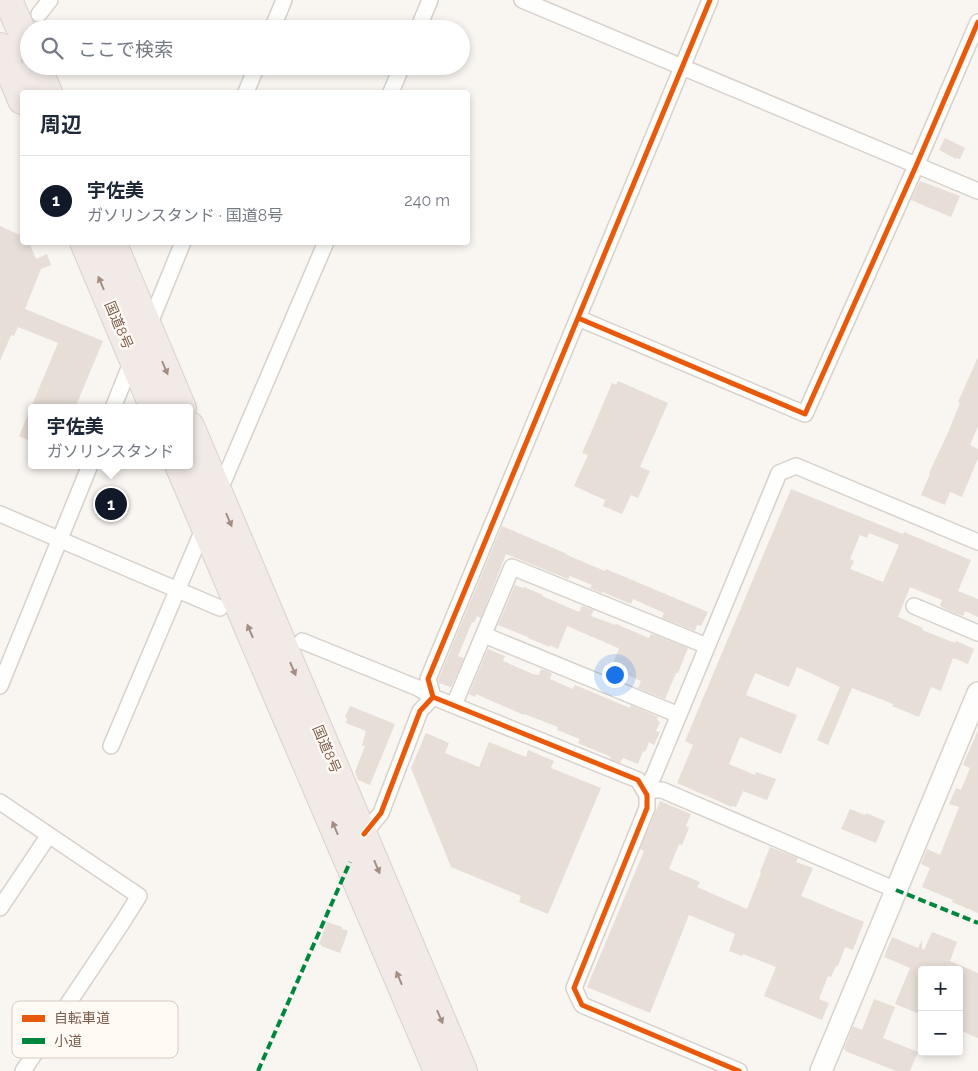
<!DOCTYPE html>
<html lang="ja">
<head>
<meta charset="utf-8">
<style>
  :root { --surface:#fff; --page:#f2f2f3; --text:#1f2937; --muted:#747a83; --line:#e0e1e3; --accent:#111827 }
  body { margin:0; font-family:Raleway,"Noto Sans JP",sans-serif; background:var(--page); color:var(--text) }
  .controls { position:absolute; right:15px; bottom:15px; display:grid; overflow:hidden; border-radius:5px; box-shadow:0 2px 8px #0003 }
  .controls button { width:45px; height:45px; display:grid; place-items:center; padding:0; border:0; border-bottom:1px solid var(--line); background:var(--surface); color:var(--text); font:25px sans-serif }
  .you { position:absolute; left:614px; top:674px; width:18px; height:18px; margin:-12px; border:4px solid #fff; border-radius:50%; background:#1a73e8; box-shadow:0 0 0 8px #1a73e833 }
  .badge { display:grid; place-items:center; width:32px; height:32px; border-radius:50%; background:var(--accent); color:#fff; font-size:16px; font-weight:700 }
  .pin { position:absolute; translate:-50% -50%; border:2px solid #fff; box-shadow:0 1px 5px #0006 }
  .popup { position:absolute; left:28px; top:404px; width:165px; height:65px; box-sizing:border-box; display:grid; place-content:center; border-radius:5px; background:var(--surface); filter:drop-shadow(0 1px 4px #0005); font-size:16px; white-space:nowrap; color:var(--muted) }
  .popup b { font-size:19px; color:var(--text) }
  .popup::after { content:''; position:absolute; left:50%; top:100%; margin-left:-10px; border:10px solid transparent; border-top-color:var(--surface) }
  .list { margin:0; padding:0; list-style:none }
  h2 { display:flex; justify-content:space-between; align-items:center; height:65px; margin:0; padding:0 20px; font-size:21px }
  h2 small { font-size:16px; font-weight:400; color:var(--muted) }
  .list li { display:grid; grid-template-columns:32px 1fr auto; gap:15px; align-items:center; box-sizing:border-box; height:90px; padding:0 20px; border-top:1px solid var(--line) }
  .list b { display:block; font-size:19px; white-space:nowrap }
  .list p { margin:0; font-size:16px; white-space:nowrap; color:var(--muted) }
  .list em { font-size:16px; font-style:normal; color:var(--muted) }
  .icon { flex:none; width:28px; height:28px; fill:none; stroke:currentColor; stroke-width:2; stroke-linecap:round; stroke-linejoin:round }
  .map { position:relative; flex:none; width:978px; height:1071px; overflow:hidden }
  .search { position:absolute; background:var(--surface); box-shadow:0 2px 8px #0003; left:20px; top:20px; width:450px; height:55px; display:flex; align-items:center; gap:12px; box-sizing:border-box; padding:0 18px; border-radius:28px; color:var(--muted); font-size:19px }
  .panel { position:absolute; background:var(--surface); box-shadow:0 2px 8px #0003; left:20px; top:90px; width:450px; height:155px; border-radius:5px }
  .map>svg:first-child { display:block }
</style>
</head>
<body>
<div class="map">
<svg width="978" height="1071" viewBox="0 0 978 1071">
  <rect width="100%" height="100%" fill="#f9f5f0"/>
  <path fill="#e6ded7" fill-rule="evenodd" d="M945 138 965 148 960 159 956 158V159L939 150Z
    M920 181 960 196 951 217 911 200Z
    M0 226 22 236V242H29L36 259 47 254 51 265 41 269 25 309 103 341 75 408H32V442L19 436 58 343 18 327 14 336 11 335 0 361Z
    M978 357V426L970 445 978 449V458L962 497 950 492 945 505 921 495 930 474 929 473 947 435 960 403 958 402Z
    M618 381 668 403 640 467 650 471 638 498 631 495 622 514 603 506 605 500 574 486 588 455 582 453 596 421 612 383 616 385Z
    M791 489 903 534 904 532 971 560 958 591 978 599V617L965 611 963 616 952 612 940 606 942 600 910 587 898 617 923 628 922 630 955 643 956 641 974 649 968 664 953 658 941 691 931 687 919 717 892 706 893 704 852 688 828 745 817 740 840 687 797 667 789 687 755 673 746 695 797 715 781 754 740 737 729 764 755 775 756 772 776 779 767 800 743 791 736 807 732 806V807L677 783 693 745 685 741ZM869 533 899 545 883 582 850 569 854 561 850 559 860 535 867 538Z
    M502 526 567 554V555L605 571 606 569 708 612 701 626 697 625 695 631 662 618 664 613 633 599 631 604 602 592 601 593 590 588 592 585 570 576 568 579 506 554 481 618 477 616 474 623 472 622 458 656 464 658 451 687H450L439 683 438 680Z
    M515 585 523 588 524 587 543 595 542 596 579 612 582 606 594 610 591 616 615 625 616 624 649 638 651 634 655 635 688 648 678 673H676L665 699 638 688 641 681 611 668 619 649 618 648 567 626 558 649 550 645V647L528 638V637L498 625Z
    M488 649 505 656 503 661 533 674 539 675 541 669 552 673 550 679 573 689 575 685 630 708 631 705 658 717 657 720 660 722 656 731 660 732 654 745 649 742 645 752 643 751 638 764 623 758 620 763 610 759 611 757 578 743 580 739 557 730 558 727 524 714V715L476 694 475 697 469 694Z
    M350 706 395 724 370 785 358 780 355 772 365 746 362 745 366 731 346 723 347 718 345 717Z
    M978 730V913L952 902 953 900 922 887 930 868 921 864 927 849 940 855 959 807 949 804 956 788 961 790 970 768 963 765Z
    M426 733 449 743 445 753 479 767 489 742 526 757 528 750 554 761 551 768 601 788 548 914 519 902 521 896 451 867 411 768Z
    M660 801 691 814 686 826 689 828 682 845 679 844 669 869 700 882 697 887 747 909 761 873 760 872 770 847 798 858 796 862 813 868 801 896 864 922 853 950 845 947 838 966H836L831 977 828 976 819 999 829 1003 822 1020 764 996 776 967 743 954 742 956 729 951 735 934 689 915 650 1013 587 987 644 851 640 849Z
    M850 809 865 815 866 813 885 821 876 843 841 829Z
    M327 922 342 927V929L348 931 340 953 321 946 322 945 319 944Z
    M932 932 957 942 950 961 978 973V1038L959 1030V970H922V1015L895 1004 910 968 884 957 892 937 918 948 922 940V949L924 950Z
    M874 999 895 1007 883 1038 918 1052 910 1071H896L845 1051 846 1050 844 1049 853 1026 862 1030Z"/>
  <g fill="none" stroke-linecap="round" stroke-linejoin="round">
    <g stroke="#d7d1cb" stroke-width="18">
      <path id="street" d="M522 0 978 191
        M39 14 50 0
        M272 29 284 0
        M418 29 430 0
        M246 92 257 66
        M391 92 402 66
        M578 318 805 414 916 166 978 22
        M148 328 183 242
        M113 408 133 358
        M218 494 326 242
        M0 514 220 608
        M914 606 978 633
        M484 635 679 715
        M302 641 418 688 433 697
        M0 686 90 465
        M433 697 428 679 710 0
        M454 705 512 567 707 646
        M111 746 205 525
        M645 790 654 775 779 473 796 466 978 542
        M645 790H662L896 890
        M0 802 139 896 122 923 23 1071
        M364 834 381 813 420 711 433 697 638 780 647 795V808L574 988 582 1005 739 1071
        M0 908 49 835"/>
    </g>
    <g stroke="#d9d2cb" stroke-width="24">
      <path id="secondary" d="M821 1071 978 693"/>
    </g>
    <g stroke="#dad1cc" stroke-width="30">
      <path id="highway" d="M8 0 29 48
        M0 47 22 100
        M36 66 48 92
        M84 242 154 408
        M112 242 182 408
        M190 426 463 1071
        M179 465 438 1071"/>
    </g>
    <use href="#street" stroke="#fefefd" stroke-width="15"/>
    <use href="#secondary" stroke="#fefefd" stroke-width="21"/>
    <use href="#highway" stroke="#f2eae7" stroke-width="28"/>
    <path stroke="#00873e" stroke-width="4" stroke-dasharray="8 4" stroke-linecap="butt" d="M896 890 978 923
      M258 1071 350 862"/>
    <g stroke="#fffaf3" stroke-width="8">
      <path id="cycleway" d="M578 318 805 414 916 166 978 22
        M433 697 428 679 710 0
        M364 834 381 813 420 711 433 697 638 780 647 795V808L574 988 582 1005 739 1071"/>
    </g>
    <use href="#cycleway" stroke="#e8590c" stroke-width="5"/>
  </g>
  <defs><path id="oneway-solid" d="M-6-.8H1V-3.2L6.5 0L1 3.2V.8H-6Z" transform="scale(1.25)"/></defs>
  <g fill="#a48e83">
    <use href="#oneway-solid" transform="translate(101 283) rotate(-113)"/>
    <use href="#oneway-solid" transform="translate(165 368) rotate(67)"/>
    <use href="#oneway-solid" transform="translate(229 520) rotate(67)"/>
    <use href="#oneway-solid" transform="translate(250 631) rotate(-113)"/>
    <use href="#oneway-solid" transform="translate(293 669) rotate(67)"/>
    <use href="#oneway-solid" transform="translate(335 828) rotate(-113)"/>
    <use href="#oneway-solid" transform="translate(377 867) rotate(67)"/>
    <use href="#oneway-solid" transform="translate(399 978) rotate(-113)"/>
    <use href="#oneway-solid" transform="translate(440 1017) rotate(67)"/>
  </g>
  <g text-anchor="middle" stroke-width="4.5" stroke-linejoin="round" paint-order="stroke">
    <g font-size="14" fill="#7a5c4d" stroke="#fffaf3">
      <text transform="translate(119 325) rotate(67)" y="5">国道8号</text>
      <text transform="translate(327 749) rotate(67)" y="5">国道8号</text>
    </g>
  </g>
  <rect x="12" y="1001" width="166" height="57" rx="8" fill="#fffaf3" stroke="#d7cbc1" stroke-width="1"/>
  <rect x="22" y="1015" width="23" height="7" fill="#e8590c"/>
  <rect x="22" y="1038" width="23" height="6" fill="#00873e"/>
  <g font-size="14" fill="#7a5c4d">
    <text x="54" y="1023">自転車道</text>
    <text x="54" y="1046">小道</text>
  </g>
</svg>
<div class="controls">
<button>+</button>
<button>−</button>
</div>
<div class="you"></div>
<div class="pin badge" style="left:111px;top:504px">1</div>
<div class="popup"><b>宇佐美</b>ガソリンスタンド</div>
<div class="search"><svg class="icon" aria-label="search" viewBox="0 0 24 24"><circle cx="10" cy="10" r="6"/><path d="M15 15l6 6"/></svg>ここで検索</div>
<section class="panel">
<h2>周辺<small></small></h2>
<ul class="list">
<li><span class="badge">1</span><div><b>宇佐美</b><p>ガソリンスタンド · 国道8号</p></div><em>240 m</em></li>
</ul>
</section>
</div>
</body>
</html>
